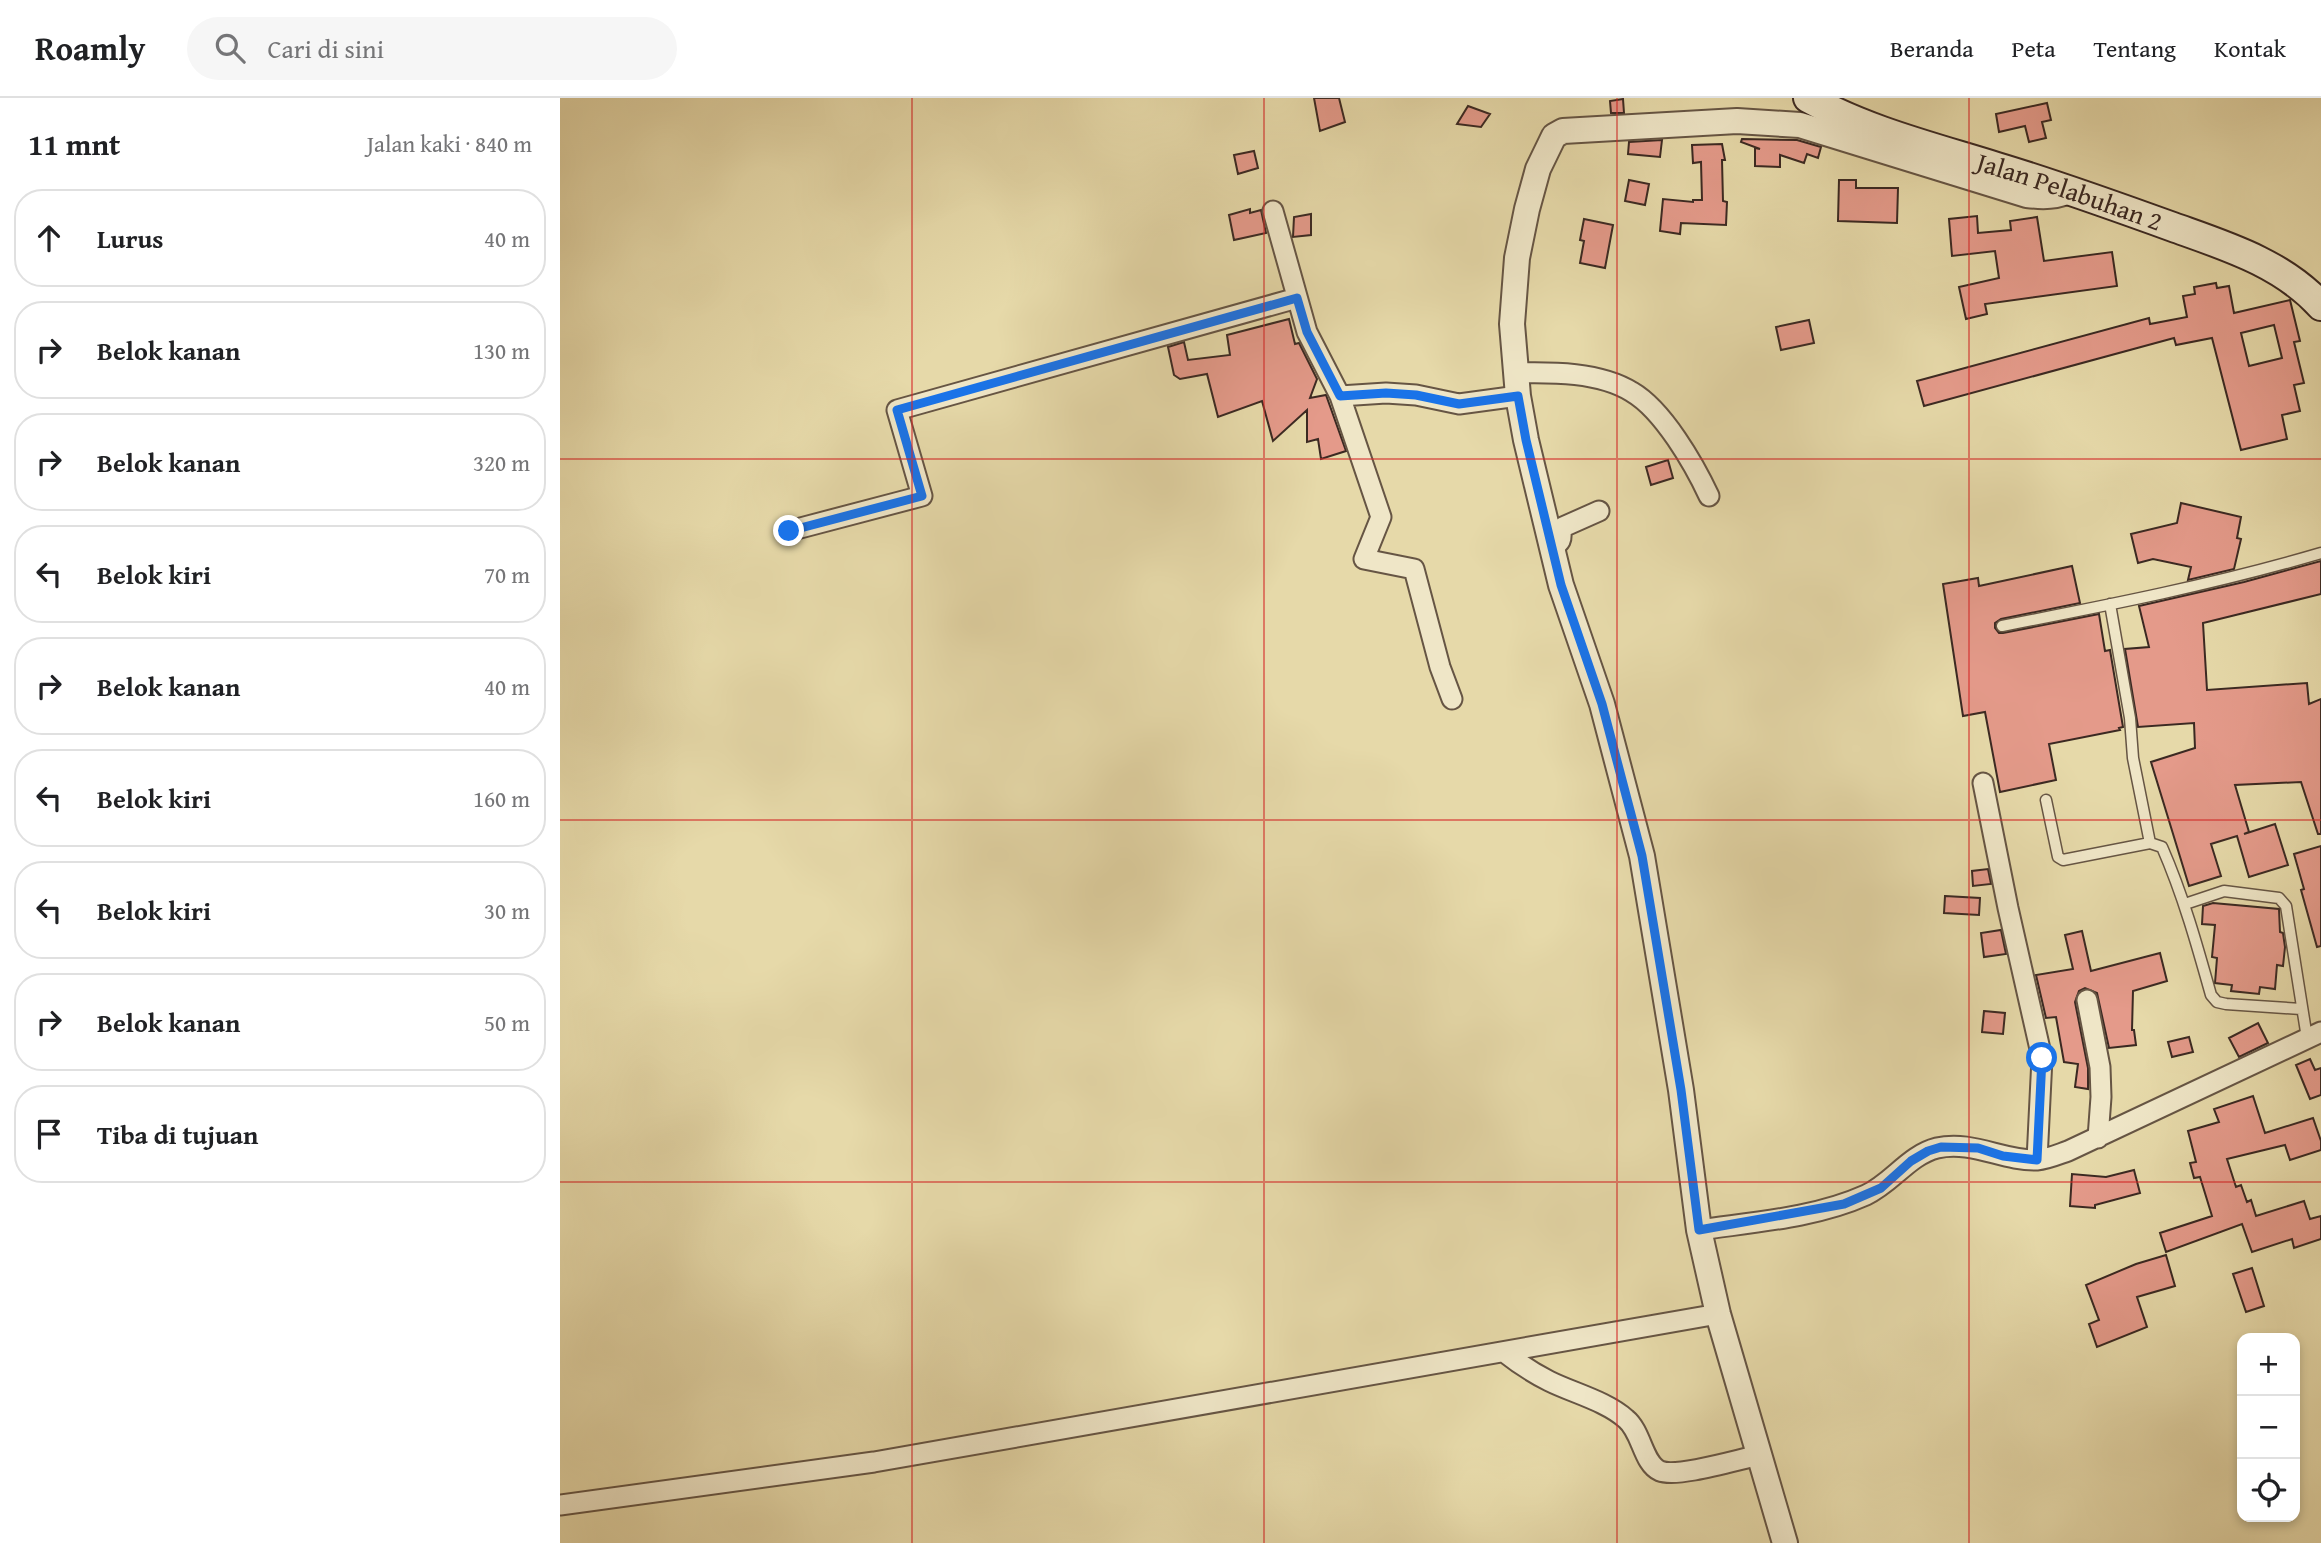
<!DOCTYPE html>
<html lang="id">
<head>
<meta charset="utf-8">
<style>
  :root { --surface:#fff; --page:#f6f6f6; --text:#202124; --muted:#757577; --line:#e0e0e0 }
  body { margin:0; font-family:"Gentium Book Plus",serif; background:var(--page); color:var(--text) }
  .controls { position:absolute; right:21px; bottom:21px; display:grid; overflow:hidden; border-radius:14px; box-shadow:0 4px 10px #0003 }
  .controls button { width:63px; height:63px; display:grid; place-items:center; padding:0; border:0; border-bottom:2px solid var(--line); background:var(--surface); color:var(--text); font:35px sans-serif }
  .stop { position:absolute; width:21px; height:21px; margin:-16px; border:5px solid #1a73e8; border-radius:50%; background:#fff }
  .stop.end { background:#1a73e8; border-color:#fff; box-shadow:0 2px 7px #0008 }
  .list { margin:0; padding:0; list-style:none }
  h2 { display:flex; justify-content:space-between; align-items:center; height:91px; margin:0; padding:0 28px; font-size:30px }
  h2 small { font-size:23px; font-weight:400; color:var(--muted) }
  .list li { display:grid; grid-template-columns:46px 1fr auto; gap:21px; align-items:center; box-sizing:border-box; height:98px; margin:0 14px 14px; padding:0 14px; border:2px solid var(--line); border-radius:28px }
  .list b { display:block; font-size:26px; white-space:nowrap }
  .list em { font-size:23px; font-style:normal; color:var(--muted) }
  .icon { flex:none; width:38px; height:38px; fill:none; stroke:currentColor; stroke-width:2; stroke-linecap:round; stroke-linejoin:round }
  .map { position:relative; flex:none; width:1761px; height:1445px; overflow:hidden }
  header { display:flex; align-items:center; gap:42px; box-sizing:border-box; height:98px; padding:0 35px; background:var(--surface); border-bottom:2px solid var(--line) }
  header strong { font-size:33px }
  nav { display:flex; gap:38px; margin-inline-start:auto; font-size:24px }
  .search { width:490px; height:63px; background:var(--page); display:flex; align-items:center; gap:18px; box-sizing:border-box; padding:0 24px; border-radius:38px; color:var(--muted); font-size:26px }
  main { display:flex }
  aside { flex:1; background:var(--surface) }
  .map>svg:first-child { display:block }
</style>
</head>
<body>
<header>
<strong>Roamly</strong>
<div class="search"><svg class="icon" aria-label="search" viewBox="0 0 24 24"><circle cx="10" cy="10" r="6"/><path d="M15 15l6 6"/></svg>Cari di sini</div>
<nav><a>Beranda</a><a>Peta</a><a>Tentang</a><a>Kontak</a></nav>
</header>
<main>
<aside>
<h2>11 mnt<small>Jalan kaki · 840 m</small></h2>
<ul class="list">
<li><svg class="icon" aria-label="ahead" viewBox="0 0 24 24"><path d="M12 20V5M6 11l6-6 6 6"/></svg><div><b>Lurus</b></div><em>40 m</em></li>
<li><svg class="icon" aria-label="right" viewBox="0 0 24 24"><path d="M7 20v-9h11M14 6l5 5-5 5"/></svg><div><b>Belok kanan</b></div><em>130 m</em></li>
<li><svg class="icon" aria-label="right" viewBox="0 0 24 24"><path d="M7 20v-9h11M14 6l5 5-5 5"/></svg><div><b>Belok kanan</b></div><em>320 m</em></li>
<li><svg class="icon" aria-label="left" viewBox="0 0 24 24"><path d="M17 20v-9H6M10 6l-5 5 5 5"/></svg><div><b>Belok kiri</b></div><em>70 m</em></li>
<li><svg class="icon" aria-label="right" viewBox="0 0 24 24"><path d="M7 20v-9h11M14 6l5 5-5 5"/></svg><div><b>Belok kanan</b></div><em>40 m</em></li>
<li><svg class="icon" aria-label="left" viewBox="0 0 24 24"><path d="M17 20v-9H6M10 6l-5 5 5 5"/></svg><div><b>Belok kiri</b></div><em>160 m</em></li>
<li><svg class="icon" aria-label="left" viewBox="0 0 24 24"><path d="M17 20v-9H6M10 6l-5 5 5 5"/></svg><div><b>Belok kiri</b></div><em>30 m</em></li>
<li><svg class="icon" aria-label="right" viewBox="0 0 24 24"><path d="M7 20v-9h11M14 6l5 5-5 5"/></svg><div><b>Belok kanan</b></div><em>50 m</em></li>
<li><svg class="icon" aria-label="arrive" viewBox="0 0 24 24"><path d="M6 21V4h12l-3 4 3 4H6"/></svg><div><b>Tiba di tujuan</b></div></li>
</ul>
</aside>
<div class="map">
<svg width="1761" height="1445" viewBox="0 0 1761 1445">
  <rect width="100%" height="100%" fill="#e6d9a9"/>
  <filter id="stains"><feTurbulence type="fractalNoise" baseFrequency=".00286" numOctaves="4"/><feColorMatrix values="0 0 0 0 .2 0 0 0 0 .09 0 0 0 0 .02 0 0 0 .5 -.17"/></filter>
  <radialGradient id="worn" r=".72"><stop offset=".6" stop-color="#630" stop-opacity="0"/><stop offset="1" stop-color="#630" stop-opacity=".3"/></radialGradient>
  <path fill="#e49a8a" stroke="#3b2922" stroke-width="2" fill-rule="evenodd" d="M754 0H779L785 24 760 33Z
    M1063 1 1064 15H1051L1050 3Z
    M1487 5 1491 22 1482 24 1486 40 1469 44 1465 28 1439 34 1436 16Z
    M908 8 930 16 921 29 897 26Z
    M1182 41 1237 42 1261 49 1258 60 1247 56 1244 65 1220 57V69L1195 68V50L1200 51 1181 44Z
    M1102 42 1100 59 1068 56 1069 44Z
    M1162 46 1165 62H1162L1163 103 1167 104 1166 127 1121 125 1120 136 1100 133 1103 101 1133 104V102H1142L1141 64 1133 65 1132 47Z
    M694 53 698 70 678 76 674 57Z
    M1069 82 1089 86 1085 107 1065 103Z
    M1279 82H1296V90H1338L1337 125 1278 123Z
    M690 111V115L701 112 706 135 674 142 669 117Z
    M751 116V137L733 139 734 119Z
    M1417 118 1418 135 1451 132 1450 123 1477 119 1484 163 1552 154 1557 188 1425 206 1427 216 1406 221 1399 189 1439 180 1435 153 1392 158 1389 121Z
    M1024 121 1053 127 1045 170 1020 165 1024 143 1020 142Z
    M1656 185 1657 190 1669 188 1674 215 1730 202 1740 243 1734 244 1744 285 1734 287 1740 313 1722 317 1727 341 1681 352 1652 240 1616 247 1614 240 1364 308 1357 283 1589 220 1590 226 1627 219 1623 198 1635 196 1634 189ZM1714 227 1722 260 1689 268 1681 235Z
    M729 221 735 246 739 245 757 281 750 300 766 297 786 353 761 361 758 341 747 344V312L713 343 702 303 658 319 647 276 620 281 614 277 608 249 624 244 628 262 670 257 667 237Z
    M1249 222 1254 245 1221 252 1216 229Z
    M1108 362 1113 380 1091 387 1086 369Z
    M1621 405 1681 419 1677 440 1681 441 1674 471 1628 482 1631 469 1593 461 1578 465 1571 436 1617 425Z
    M1761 463V496L1643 525 1647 592 1747 585 1749 606 1761 601V736H1758L1741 684 1675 687 1689 734 1684 736 1715 726 1728 767 1689 779 1677 738 1651 746 1661 778 1629 788 1591 664 1635 650 1634 625 1578 629 1565 551 1589 549 1579 508 1684 484Z
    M1512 468 1520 505 1441 521 1435 525V530L1439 535H1443L1539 516 1545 553 1550 552 1563 629 1559 630 1560 632 1489 646 1496 682 1440 694 1425 614 1403 618 1383 486 1418 480 1419 488Z
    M1761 748V848L1757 849 1741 792 1744 791 1734 756Z
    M1428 771 1431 786 1413 788 1412 773Z
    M1385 798 1420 800 1419 817 1384 815Z
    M1653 805 1719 811 1720 834 1723 835 1725 849 1723 868 1717 867 1715 891 1700 889 1699 896 1671 893 1672 887 1655 885 1657 860 1652 859 1655 827 1642 826 1643 808Z
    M1441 832 1446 856 1424 859 1421 835Z
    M1522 833 1531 873 1600 855 1607 883 1573 893 1572 932H1574L1576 947 1549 950 1537 895 1525 890 1519 893 1515 904 1528 970V991L1515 989 1518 966 1504 964 1496 919 1486 920 1476 877 1513 871 1505 837Z
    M1424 913 1445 915 1443 936 1422 934Z
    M1698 925 1708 945 1679 959 1669 940Z
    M1629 939 1633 954 1612 959 1608 944Z
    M1750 961 1755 972 1761 970V997L1750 1001 1736 967Z
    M1693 998 1705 1035 1753 1020 1761 1043V1052L1730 1062 1725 1047 1667 1061 1676 1089 1681 1087 1687 1104 1691 1102 1696 1118 1744 1103 1750 1121 1761 1118V1141L1734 1150 1732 1141 1692 1154 1682 1126 1606 1154 1600 1135 1652 1118 1640 1079 1634 1080 1630 1065 1636 1064 1628 1033 1659 1024 1654 1011Z
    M1574 1072 1580 1095 1535 1107V1110L1510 1108 1512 1076 1546 1079Z
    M1606 1157 1615 1188 1577 1199 1587 1229 1537 1249 1529 1226 1539 1222 1526 1187 1576 1166Z
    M1692 1170 1704 1208 1686 1214 1673 1176Z"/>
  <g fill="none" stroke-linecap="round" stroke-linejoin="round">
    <g stroke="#654" stroke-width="13">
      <path id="service" d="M1550 506 1570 620 1573 660 1590 745 1602 749C1623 797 1637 847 1651 897L1657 904 1666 906 1741 911
        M1442 528C1549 507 1656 486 1761 455
        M1486 702 1498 759 1503 762 1590 745
        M1625 806 1664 793 1719 800 1726 808 1747 940"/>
    </g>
    <g stroke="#654" stroke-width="23">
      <path id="minor" d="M713 113 747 234 780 298 826 295 856 297 899 306 958 298
        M955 275C992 274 1040 274 1072 294 1103 312 1134 366 1149 398
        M780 298 821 419 804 461 854 471 880 569 892 601
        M229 433 362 398 337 312 737 200
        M992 450C1001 444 1002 442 1001 432L1003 429 1039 413
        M1423 685 1448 810 1482 960 1477 1062
        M1527 902 1540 969 1541 999 1538 1040
        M1139 1132C1194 1124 1255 1120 1306 1097 1332 1085 1349 1057 1377 1050 1412 1042 1443 1063 1477 1062 1488 1061 1499 1056 1508 1053L1761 934
        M944 1254C958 1265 973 1275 989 1283 1013 1295 1046 1303 1066 1321 1082 1334 1083 1366 1100 1373 1118 1380 1179 1361 1200 1357
        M0 1407 314 1364 1158 1216"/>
    </g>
    <g stroke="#654" stroke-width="28">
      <path id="tertiary" d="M1225 1445 1158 1216 1139 1132 1121 992 1082 758 1042 606 1001 487 966 342 958 298 952 226 957 160 967 111 978 71 994 38 1003 33 1177 23 1240 27 1467 97C1483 99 1497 99 1511 92"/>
    </g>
    <g stroke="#3b2922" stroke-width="32">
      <g id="secondary">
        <path id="s1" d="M1248 0C1307 33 1373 49 1437 69 1497 87 1555 108 1613 129 1666 148 1722 165 1761 208"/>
      </g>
    </g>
    <use href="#service" stroke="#efe6c7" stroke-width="10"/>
    <use href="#minor" stroke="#efe6c7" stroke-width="19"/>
    <use href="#tertiary" stroke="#efe6c7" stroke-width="24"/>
    <use href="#secondary" stroke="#efe6c7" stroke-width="28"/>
  </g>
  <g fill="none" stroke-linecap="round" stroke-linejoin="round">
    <path stroke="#1a73e8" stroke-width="9" d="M229 433 362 398 337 312 737 200 747 234 780 298 826 295 856 297 899 306 958 298 966 342 1001 487 1042 606 1082 758 1121 992 1139 1132 1284 1106 1321 1090 1351 1063 1368 1053 1381 1049 1418 1050 1443 1058 1477 1062 1482 960"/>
  </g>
  <path fill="none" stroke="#d62828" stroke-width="2" stroke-opacity="0.55" d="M352 0V1445M704 0V1445M1057 0V1445M1409 0V1445M0 361H1761M0 722H1761M0 1084H1761"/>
  <g text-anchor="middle" stroke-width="5" stroke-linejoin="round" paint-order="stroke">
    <g font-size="26" fill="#3b2922" stroke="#efe6c7">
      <text dy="9" stroke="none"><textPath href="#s1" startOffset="278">Jalan Pelabuhan 2</textPath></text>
    </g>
  </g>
  <rect width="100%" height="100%" filter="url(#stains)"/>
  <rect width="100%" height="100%" fill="url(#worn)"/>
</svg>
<div class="controls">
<button>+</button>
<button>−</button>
<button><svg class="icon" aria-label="locate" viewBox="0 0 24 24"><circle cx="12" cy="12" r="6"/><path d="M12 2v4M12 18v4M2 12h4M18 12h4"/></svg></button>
</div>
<div class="stop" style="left:1482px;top:960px"></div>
<div class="stop end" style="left:229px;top:433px"></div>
</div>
</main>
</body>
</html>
